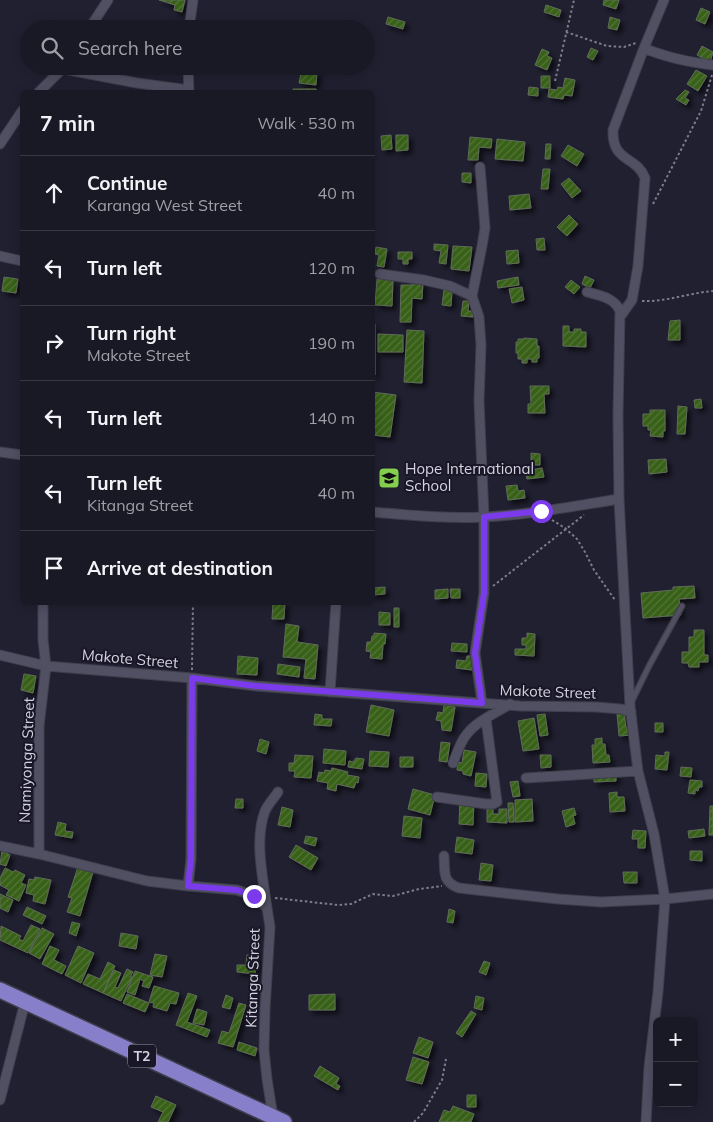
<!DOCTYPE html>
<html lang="en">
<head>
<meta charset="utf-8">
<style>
  :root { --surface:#191825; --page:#262532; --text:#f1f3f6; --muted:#9fa0a7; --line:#373742 }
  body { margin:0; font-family:Mulish,sans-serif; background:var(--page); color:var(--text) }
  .controls { position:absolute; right:15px; bottom:15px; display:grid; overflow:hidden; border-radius:8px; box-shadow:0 2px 12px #0003 }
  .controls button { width:45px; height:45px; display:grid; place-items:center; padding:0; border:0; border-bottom:1px solid var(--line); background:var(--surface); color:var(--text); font:25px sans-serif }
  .stop { position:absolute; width:15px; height:15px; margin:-11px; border:4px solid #7c3aed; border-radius:50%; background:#fff }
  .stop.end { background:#7c3aed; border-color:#fff; box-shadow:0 1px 5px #0008 }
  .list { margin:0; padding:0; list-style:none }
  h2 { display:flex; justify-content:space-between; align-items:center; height:65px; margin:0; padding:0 20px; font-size:21px }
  h2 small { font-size:16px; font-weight:400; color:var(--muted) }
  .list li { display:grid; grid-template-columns:32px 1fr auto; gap:15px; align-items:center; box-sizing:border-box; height:75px; padding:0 20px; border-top:1px solid var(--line) }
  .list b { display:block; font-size:19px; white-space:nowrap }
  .list p { margin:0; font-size:16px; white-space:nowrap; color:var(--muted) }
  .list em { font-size:16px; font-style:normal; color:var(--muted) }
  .icon { flex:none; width:28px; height:28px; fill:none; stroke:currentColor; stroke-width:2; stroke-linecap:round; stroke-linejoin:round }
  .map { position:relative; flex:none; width:713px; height:1122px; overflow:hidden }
  .search { position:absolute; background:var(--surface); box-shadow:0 2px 12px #0003; left:20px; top:20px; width:355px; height:55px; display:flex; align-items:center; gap:12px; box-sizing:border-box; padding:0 18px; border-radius:28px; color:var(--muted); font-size:19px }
  .panel { position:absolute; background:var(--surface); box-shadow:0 2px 12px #0003; left:20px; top:90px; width:355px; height:515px; border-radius:8px }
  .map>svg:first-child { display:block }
</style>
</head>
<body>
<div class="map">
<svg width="713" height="1122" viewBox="0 0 713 1122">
  <defs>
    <pattern id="building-hatch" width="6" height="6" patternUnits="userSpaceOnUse" patternTransform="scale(1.25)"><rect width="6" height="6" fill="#376018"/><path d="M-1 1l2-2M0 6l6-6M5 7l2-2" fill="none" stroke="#537639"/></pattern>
    <filter id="shadow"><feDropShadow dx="4" dy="4" stdDeviation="2.5" flood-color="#0009"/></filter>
  </defs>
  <rect width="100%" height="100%" fill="#212031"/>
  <path fill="url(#building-hatch)" stroke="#606c59" filter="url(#shadow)" d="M159 0H185L182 12 174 10 175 5Z
    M604 0H619L616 9 603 5Z
    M546 5 561 10 559 17 544 12Z
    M701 8 710 12 705 24 696 20Z
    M388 17 405 22 403 29 386 24Z
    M610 17 620 20 617 30 608 28Z
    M702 46 713 52 710 62 697 55Z
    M591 48 598 51 593 60 587 57Z
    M542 49 549 52 547 56 552 58 547 70 535 65Z
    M696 70 707 76 698 91 687 84Z
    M311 71 317 72 316 85 299 83 301 73 310 74Z
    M541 76H550V88H541Z
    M565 78 575 80 572 96 564 95 563 99 548 97 549 89 557 90 558 87 563 88Z
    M529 87 538 88V96L528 95Z
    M293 89H316V92H293Z
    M685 90 689 92 685 98 689 100 686 105 676 99Z
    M391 135 392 149 382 150 381 136Z
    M396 135H408V150L396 151Z
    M470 137 492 139 491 148 479 147 478 160H468Z
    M497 139 525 142 523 161 495 159Z
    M546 144H551L550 159H545Z
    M568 145 584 154 577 166 561 156Z
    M543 169H550L548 189H541Z
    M462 173H471V183L462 182Z
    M569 178 581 191 572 198 561 184Z
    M529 194 531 208 510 210 509 196Z
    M569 215 578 224 567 236 557 227Z
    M544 238 545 250H537L536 239Z
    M434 244 448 245 446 264 439 263 441 251 434 250Z
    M453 246 472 247 469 271 451 269Z
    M376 247 387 249 384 267 377 266 379 255 375 254Z
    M518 250 519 263 507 264 506 251Z
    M398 252H412V259H408V264H403V259H398Z
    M585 276 594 280 590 288 582 284Z
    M4 277 18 279 16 293 2 291Z
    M518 277 519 285 498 288 497 281Z
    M377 279 393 280 392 306 375 305Z
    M571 280 580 287 574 294 565 287Z
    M414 281 423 282 422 299 412 298 411 322H400L401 285H413Z
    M522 287 524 300 512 303 509 289Z
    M444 290 452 291 451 306 442 305Z
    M463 301H469L468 311H473V317L461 316Z
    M680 320V340H668L670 321Z
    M372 324H375V375H372Z
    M563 326H569V332H574V329H581V332H586V347L563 346Z
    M407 330 424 331 422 383 404 382Z
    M378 334 403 335V352H378Z
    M524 338 537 339V346H539V358H537V362H532V359H527V363H522V359H518V353H516V342H518V339H524Z
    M530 386H549V394H544L545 413H528V404H531Z
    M372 392 396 395 390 437 372 435Z
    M701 399 702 408H695L694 400Z
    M678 406 687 407 685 434H677Z
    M650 410H665V431H663V437L650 436 651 430H648V426H643V414H650Z
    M531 453 540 454V465H531Z
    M666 459 667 472 649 474 648 460Z
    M542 468 544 477 527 479 525 471Z
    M517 485 518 491 524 490 525 498 508 500 506 486Z
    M694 586 695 598 679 599 681 615 643 618 641 593 673 590V587Z
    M385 587V594L372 595V588Z
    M448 589V598L435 599V590Z
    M450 589H460V598H451Z
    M273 602H285L284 619H272Z
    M394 608H399V627H394Z
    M379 612 390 613V625H379Z
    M286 624 299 626 297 642 318 645 315 679 304 678 306 659 283 657Z
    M694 630H704V655H708V662H699V667H689L688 663H682V652H689V637H694Z
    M374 633 386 634 385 644H383L382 659 370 658 371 652 366 651 367 642H371L372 636H374Z
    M527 633 535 634 534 656 515 655V649H526V645H522V638H527Z
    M452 643 467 644V652L451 651Z
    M238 656 258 658 257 675 237 674Z
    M467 656H473L472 670 456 668 457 660 466 661Z
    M278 664 300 667 299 677 277 674Z
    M24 674 36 676 33 693 21 690Z
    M371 705 394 710 389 736 366 732Z
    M444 705 455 707 451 731 442 730 441 721 436 720 438 712 443 713Z
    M624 712 626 728H630L631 735 619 736 617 713Z
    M315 714 322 715V719H332L331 726 314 725Z
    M545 714 548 735 540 736 537 715Z
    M534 718 539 749 523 751 518 721Z
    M655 723H663V732H655Z
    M602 738V744H605L606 755H609L610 762 593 763 592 745H595V739Z
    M260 739 269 742 266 754 257 751Z
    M441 742 450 743 447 762 439 761Z
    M324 749 346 751 345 765 323 763Z
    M464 750 476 752 471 776 463 774V771L457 770 458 762 462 763Z
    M370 751 389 752 388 767 369 766Z
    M665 752H669L667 770 655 769 656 755 665 756Z
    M295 755 313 756 311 778 294 777 295 771H289V763H294Z
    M540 755H551V767L541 768Z
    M400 757H413V767H400Z
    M356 758 364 759 362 769 348 767 349 761 353 762Z
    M681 767 692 768 691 777 680 776Z
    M332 768 348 772 347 775 359 777 358 783 356 782 354 788 337 784 336 791 327 789 328 783 317 781 319 772 324 773 325 770 331 771Z
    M476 773 487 774 486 787 475 786Z
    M616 773V781L594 782V774Z
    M690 780 702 781V787H699L698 791 695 790V794L688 793Z
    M518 781 520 796 513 797 510 782Z
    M413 789 435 795 430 815 408 809Z
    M617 792V797H624L625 811 610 812 609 793Z
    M236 799H243V808H235Z
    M460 799 474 800 473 825 459 824Z
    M532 799 533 821 515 822V800Z
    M508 803H513L514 822H509Z
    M710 806H713V835H709Z
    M282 807 293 810 290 827 278 825Z
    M487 807H493V814H499V809H507V823L487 822Z
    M574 808 576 815 573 816 575 824 566 827 562 811Z
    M404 816 422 818 420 838 402 836Z
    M58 822 66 824 65 831 73 832 72 838 55 835Z
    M704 829 705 836 689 838 688 831Z
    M633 830 646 831 645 848H638V839H632Z
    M306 836 317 838 315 846 304 843Z
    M457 837 474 840 472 854 455 852Z
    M296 845 318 858 311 870 289 857Z
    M2 851 10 855 6 866 0 864Z
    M690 851H702V861L690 860Z
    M481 863 493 865 491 881 479 880Z
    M78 867 93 872 80 916 67 912 72 898 68 897Z
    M5 868 13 872 15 870 25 875 21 883 26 885 19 901 6 895 9 890 0 885V878Z
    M623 872H637V883H624Z
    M35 877 51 880 45 904 33 901 34 895 26 893 29 879 34 880Z
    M0 894 13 900 8 912 0 908Z
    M27 907 46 916 42 924 23 915Z
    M449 909 455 911 453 923 447 922Z
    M72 922 80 924 76 936 69 933Z
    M31 925 40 929 28 953 0 940 1 926 21 936 19 939 23 941Z
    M42 928 54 934 40 959 29 953Z
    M121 933 138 936 136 949 119 946Z
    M50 946 59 950 54 960 66 966 62 974 42 964Z
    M78 946 94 953 81 983 65 975Z
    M155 954 167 956 162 977 150 975Z
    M247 955 257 956 255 974 237 972V965H246Z
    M484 961 490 963 486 975 479 972Z
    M108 962 115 966 103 993 83 984 88 974 100 979Z
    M127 969 133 972 130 977H132L121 1001 103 993 114 970 121 973 115 987 118 988Z
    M135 971 153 977 149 988 142 986 144 981 140 979 135 995 127 992Z
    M154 986 179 993 176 1004 170 1003 167 1011 153 1007 154 1003 149 1002Z
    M188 993 197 996 187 1022 210 1030 207 1037 176 1025Z
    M127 994 149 1003 145 1012 123 1003Z
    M335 994V1010H309V995Z
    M226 995 233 998 230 1009 222 1007Z
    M476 996 484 998 482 1010 474 1008Z
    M239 1003 246 1005 233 1047 218 1043 222 1031 229 1033Z
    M197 1009 207 1012 204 1025 193 1023Z
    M471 1011 476 1014 462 1037 456 1033Z
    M419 1037 433 1042 428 1058 413 1053Z
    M239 1042 257 1048 255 1056 237 1050Z
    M413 1057 429 1062 422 1084 406 1080Z
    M320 1066 339 1078 336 1084 340 1086 338 1090 314 1076Z
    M467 1095H476V1107H467Z
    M156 1096 176 1105 168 1122H158L163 1112 151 1107Z
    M453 1106 474 1114 471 1122H439L444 1110 450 1112Z"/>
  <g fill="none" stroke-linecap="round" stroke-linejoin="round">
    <g stroke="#3f3e4c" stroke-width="7">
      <path id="lane" d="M631 703 649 666 682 606"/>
    </g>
    <g stroke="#3f3e4c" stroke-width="11">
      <path id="street" d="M89 29 108 0
        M189 29 193 0
        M644 48C667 58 688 62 713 65
        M188 66 189 92
        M63 69 137 83 189 90
        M39 92 65 66
        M0 144 22 111
        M0 256 22 261
        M380 274 424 280 450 286 472 296 479 317 481 345 479 401 484 517V593L475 653 482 703
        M587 292C600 296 614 297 620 311L618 415 619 499 630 706 638 771 654 834 665 899 658 992 649 1067 646 1122
        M472 296 482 246 485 228 480 167
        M620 317 632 300 638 266 645 178C636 155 612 163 613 130L644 48 664 0
        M0 452 22 455
        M372 512C409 515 446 519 483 517 528 515 574 506 619 499
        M43 602V640L46 666 192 678 256 686 520 706 596 707 621 709 631 712
        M0 655 46 666 39 726V854
        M330 692 336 602
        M453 763C457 753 460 742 467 734 477 721 496 713 510 704
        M526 778 638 771
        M437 797 486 804H493L497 802 486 719
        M0 846 39 854 147 881 188 886 237 890 254 896 267 908 270 927 265 1009 264 1050 267 1079 273 1117
        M444 856C445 872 442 882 459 888L558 899 601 902 665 899 713 894
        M188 886 191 859 192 678
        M267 908C263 878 254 840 265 811 268 804 274 798 278 792
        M0 1100 25 1002"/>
    </g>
    <g stroke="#3f3e4c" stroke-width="18">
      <path id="highway" d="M0 990 284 1122"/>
    </g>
    <path stroke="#7d7c8b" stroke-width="2" stroke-dasharray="2.5 2.5" stroke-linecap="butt" d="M566 32 607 46 624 47 636 43
      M555 81 574 0
      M653 204 701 111 712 75
      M642 301C666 302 689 293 713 291
      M552 520 565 528 577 539 585 552 594 570 615 600
      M493 586 584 515
      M192 670 193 602
      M275 898 338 905 351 904 373 894 393 896 419 889 442 886
      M414 1122 423 1113 442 1080 446 1059"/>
    <use href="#lane" stroke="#515063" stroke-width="4.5"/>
    <use href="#street" stroke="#515063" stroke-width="9"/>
    <use href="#highway" stroke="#887fca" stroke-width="15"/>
  </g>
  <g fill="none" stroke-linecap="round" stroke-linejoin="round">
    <path stroke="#7c3aed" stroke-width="6" d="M254 896 237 890 188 886 191 858 192 678 256 686 482 703 475 653 484 593V517L541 511"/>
  </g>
  <defs>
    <g id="school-square" transform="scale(1.125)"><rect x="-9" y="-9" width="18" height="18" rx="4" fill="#84d04e" stroke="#181627"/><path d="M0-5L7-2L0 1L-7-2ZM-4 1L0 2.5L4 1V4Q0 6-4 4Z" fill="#111"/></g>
  </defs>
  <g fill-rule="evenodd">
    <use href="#school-square" x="389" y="478"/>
  </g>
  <g text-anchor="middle" stroke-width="4" stroke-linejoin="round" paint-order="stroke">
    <rect fill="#181627" stroke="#9c9aa8" stroke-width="1" x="128" y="1044.5" width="28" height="23" rx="4"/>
    <g font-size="14" font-weight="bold" fill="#d4d3df">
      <text x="142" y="1061">T2</text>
    </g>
    <g font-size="15" fill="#d4d3df" stroke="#181627" text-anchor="start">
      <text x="405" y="474">Hope International<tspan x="405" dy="17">School</tspan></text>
    </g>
    <g font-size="15" fill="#d4d3df" stroke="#181627">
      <text transform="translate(130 659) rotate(5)" y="5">Makote Street</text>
      <text transform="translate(548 692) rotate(2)" y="5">Makote Street</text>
      <text transform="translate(27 760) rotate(-88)" y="5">Namiyonga Street</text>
      <text transform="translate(253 978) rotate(-88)" y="5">Kitanga Street</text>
    </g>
  </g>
</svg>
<div class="controls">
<button>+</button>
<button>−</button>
</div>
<div class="stop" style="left:541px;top:511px"></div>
<div class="stop end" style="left:254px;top:896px"></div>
<div class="search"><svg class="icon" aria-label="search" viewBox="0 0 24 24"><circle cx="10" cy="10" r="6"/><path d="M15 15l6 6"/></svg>Search here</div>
<section class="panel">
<h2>7 min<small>Walk · 530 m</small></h2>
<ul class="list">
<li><svg class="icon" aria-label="ahead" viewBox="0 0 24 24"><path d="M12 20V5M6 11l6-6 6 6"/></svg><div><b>Continue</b><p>Karanga West Street</p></div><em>40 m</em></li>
<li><svg class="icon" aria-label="left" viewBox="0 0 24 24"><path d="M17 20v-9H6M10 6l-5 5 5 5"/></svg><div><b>Turn left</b></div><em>120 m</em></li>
<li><svg class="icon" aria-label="right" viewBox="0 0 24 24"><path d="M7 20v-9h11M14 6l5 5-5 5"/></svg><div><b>Turn right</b><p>Makote Street</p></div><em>190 m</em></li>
<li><svg class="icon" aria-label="left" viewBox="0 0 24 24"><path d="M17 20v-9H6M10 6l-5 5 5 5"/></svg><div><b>Turn left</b></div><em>140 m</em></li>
<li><svg class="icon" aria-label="left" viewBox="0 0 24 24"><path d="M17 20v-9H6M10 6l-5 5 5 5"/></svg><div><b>Turn left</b><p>Kitanga Street</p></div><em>40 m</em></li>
<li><svg class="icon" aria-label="arrive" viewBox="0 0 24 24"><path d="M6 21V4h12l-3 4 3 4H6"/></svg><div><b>Arrive at destination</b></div></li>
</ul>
</section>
</div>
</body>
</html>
